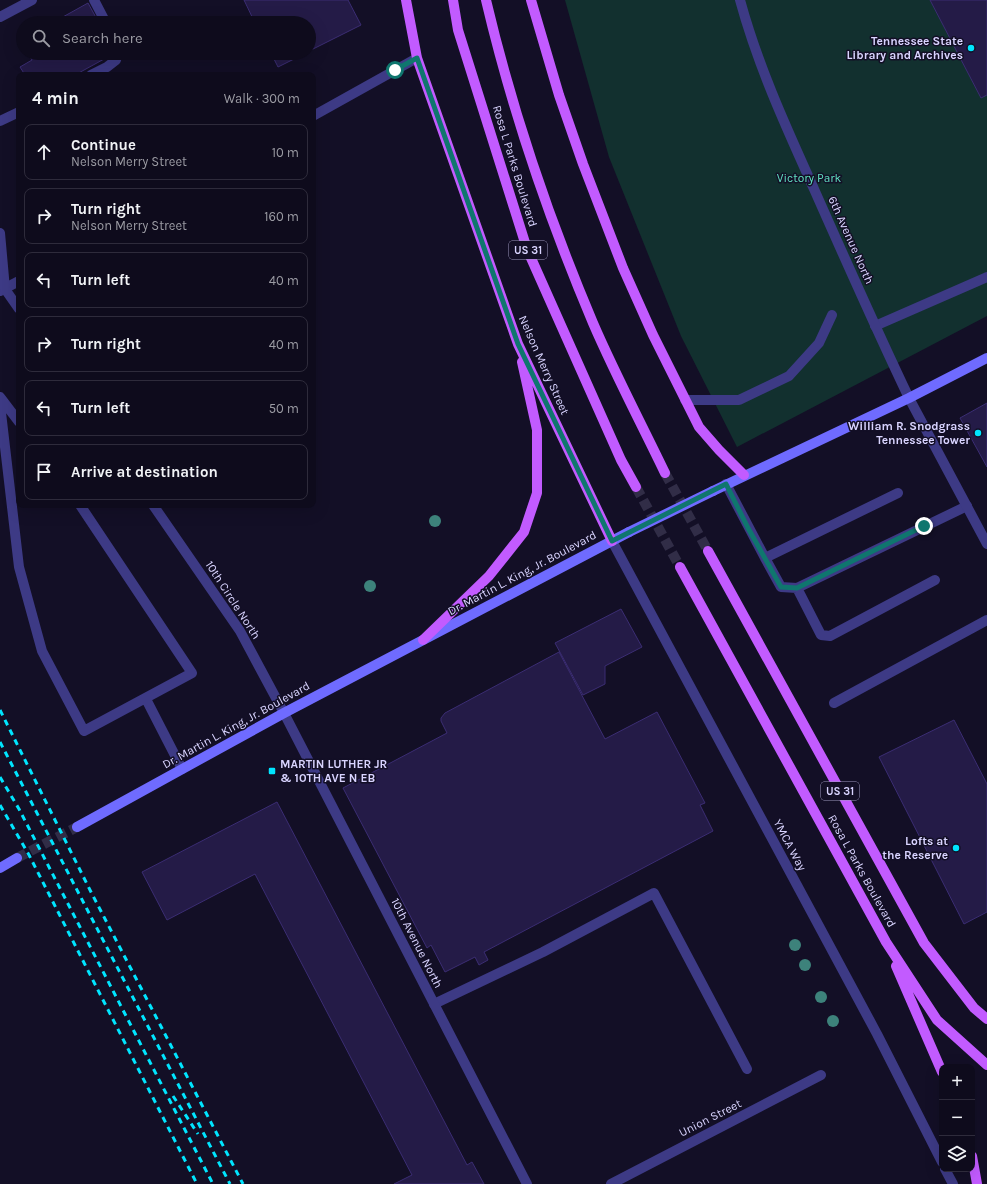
<!DOCTYPE html>
<html lang="en">
<head>
<meta charset="utf-8">
<style>
  :root { --surface:#0e0b1c; --page:#1c1929; --text:#f1f3f6; --muted:#9b9ba3; --line:#2e2b3b }
  body { margin:0; font-family:Karla,sans-serif; background:var(--page); color:var(--text) }
  .controls { position:absolute; right:12px; bottom:12px; display:grid; overflow:hidden; border-radius:8px; box-shadow:0 4px 16px #0002 }
  .controls button { width:36px; height:36px; display:grid; place-items:center; padding:0; border:0; border-bottom:1px solid var(--line); background:var(--surface); color:var(--text); font:20px sans-serif }
  .stop { position:absolute; width:12px; height:12px; margin:-9px; border:3px solid #0f766e; border-radius:50%; background:#fff }
  .stop.end { background:#0f766e; border-color:#fff; box-shadow:0 1px 4px #0008 }
  .list { margin:0; padding:0; list-style:none }
  h2 { display:flex; justify-content:space-between; align-items:center; height:52px; margin:0; padding:0 16px; font-size:17px }
  h2 small { font-size:13px; font-weight:400; color:var(--muted) }
  .list li { display:grid; grid-template-columns:26px 1fr auto; gap:12px; align-items:center; box-sizing:border-box; height:56px; margin:0 8px 8px; padding:0 8px; border:1px solid var(--line); border-radius:8px }
  .list b { display:block; font-size:15px; white-space:nowrap }
  .list p { margin:0; font-size:13px; white-space:nowrap; color:var(--muted) }
  .list em { font-size:13px; font-style:normal; color:var(--muted) }
  .icon { flex:none; width:22px; height:22px; fill:none; stroke:currentColor; stroke-width:2; stroke-linecap:round; stroke-linejoin:round }
  .map { position:relative; flex:none; width:987px; height:1184px; overflow:hidden }
  .search { position:absolute; background:var(--surface); box-shadow:0 4px 16px #0002; left:16px; top:16px; width:300px; height:44px; display:flex; align-items:center; gap:10px; box-sizing:border-box; padding:0 14px; border-radius:22px; color:var(--muted); font-size:15px }
  .panel { position:absolute; background:var(--surface); box-shadow:0 4px 16px #0002; left:16px; top:72px; width:300px; height:436px; border-radius:8px }
  .map>svg:first-child { display:block }
</style>
</head>
<body>
<div class="map">
<svg width="987" height="1184" viewBox="0 0 987 1184">
  <rect width="100%" height="100%" fill="#130f26"/>
  <path fill="#12302f" d="M565 0H987V316L737 447 681 336 609 157Z"/>
  <path fill="#241b47" stroke="#3b2d73" d="M244 0H348L361 25 309 51V23H255Z
    M930 0H987V95L981 98Z
    M88 3 99 23H52Z
    M28 53H115L75 75H25L20 67 32 60Z
    M271 53H306L278 67Z
    M987 403V467L960 418Z
    M621 609 642 647 605 666V684L583 695 555 643Z
    M559 652 605 739 657 712 705 803 700 805 713 831 484 952 488 960 479 965 475 957 445 972 431 945 427 948 343 788 447 733 441 721V718L445 713Z
    M954 720 987 784V912L964 924 879 757Z
    M277 802 467 1165 472 1162 484 1184H394L412 1175 255 874 167 920 142 872Z"/>
  <g fill="none" stroke-linecap="round" stroke-linejoin="round">
    <path stroke="#312d47" stroke-width="10" stroke-dasharray="10 5" stroke-linecap="butt" d="M17 858 77 827"/>
    <path stroke="#312d47" stroke-width="10" stroke-dasharray="10 5" stroke-linecap="butt" d="M665 473 708 551
      M636 487 680 567"/>
    <path stroke="#3d3a85" stroke-width="10" d="M94 0 106 23
      M91 75 107 67 116 60 118 53
      M0 121 19 112
      M875 326 987 277
      M0 397 19 422
      M685 400H739L789 376 819 343 832 315
      M0 404 19 567 42 651 84 731 192 673 80 505
      M726 484 765 558 898 493
      M765 558 781 587 797 588 967 506
      M797 588 821 635 830 636 935 580
      M146 699 182 769
      M834 703 987 620
      M434 1004 543 952 654 893 747 1069
      M611 1184 821 1075"/>
    <path stroke="#3d3a85" stroke-width="10" d="M740 0C758 66 786 127 814 189 845 259 876 329 909 398
      M0 17 32 0
      M313 116 417 58
      M0 291 19 281"/>
    <path stroke="#3d3a85" stroke-width="10" d="M0 233 5 289 19 309
      M909 398 987 544
      M153 505 240 631 284 713 527 1184
      M612 541 877 1034 942 1162
      M945 1169 953 1184"/>
    <path stroke="#6f6bff" stroke-width="10" d="M713 491 909 398 987 358
      M77 827 284 713 629 532
      M0 868 17 858"/>
    <path stroke="#c25bff" stroke-width="10" d="M406 0 417 58 518 344 612 541
      M453 0 458 30 527 249 621 460 636 487
      M486 0C512 110 549 219 593 323 615 374 641 423 665 473
      M531 0 559 95 583 164 623 268 653 335 699 427 719 450 744 475
      M708 551 924 943 974 1008 987 1019
      M680 567 886 942 937 1020 987 1065
      M423 640 489 576 524 532 537 493V430L522 362
      M896 966 942 1072
      M972 1156 977 1184"/>
    <path stroke="#00e5ff" stroke-width="3" stroke-dasharray="6 5" stroke-linecap="butt" d="M0 710 91 892 243 1184
      M0 742 230 1184
      M0 777 19 809 65 898 213 1184
      M0 805 29 855 197 1184
      M173 1096 198 1134"/>
    <path stroke="#6f6bff" stroke-width="10" d="M629 532 713 491"/>
  </g>
  <g fill="#3d827b">
    <circle cx="435" cy="521" r="6"/>
    <circle cx="370" cy="586" r="6"/>
    <circle cx="795" cy="945" r="6"/>
    <circle cx="805" cy="965" r="6"/>
    <circle cx="821" cy="997" r="6"/>
    <circle cx="833" cy="1021" r="6"/>
  </g>
  <g fill="none" stroke-linecap="round" stroke-linejoin="round">
    <path stroke="#0f766e" stroke-width="5" d="M395 70 417 58 518 344 612 541 726 484 748 528 781 587 797 588 924 526"/>
  </g>
  <g fill="#00e5ff" stroke="#130f26" stroke-width="1.5">
    <circle cx="971" cy="48" r="4"/>
    <circle cx="978" cy="433" r="4"/>
    <rect x="268" y="767" width="8" height="8" rx="2"/>
    <circle cx="956" cy="848" r="4"/>
  </g>
  <g text-anchor="middle" stroke-width="3" stroke-linejoin="round" paint-order="stroke">
    <g fill="#130f26" stroke="#9e99be" stroke-width="1">
      <rect x="509" y="241" width="38" height="18" rx="3"/>
      <rect x="821" y="782" width="38" height="18" rx="3"/>
    </g>
    <g font-size="11" font-weight="bold" fill="#d9d4ff">
      <text x="528" y="254">US 31</text>
      <text x="840" y="795">US 31</text>
    </g>
    <g font-size="12" font-weight="bold" fill="#d9d4ff" stroke="#130f26" text-anchor="end">
      <text x="963" y="45">Tennessee State<tspan x="963" dy="14">Library and Archives</tspan></text>
      <text x="970" y="430">William R. Snodgrass<tspan x="970" dy="14">Tennessee Tower</tspan></text>
      <text x="280" y="768" text-anchor="start">MARTIN LUTHER JR<tspan x="280" dy="14">&amp; 10TH AVE N EB</tspan></text>
      <text x="948" y="845">Lofts at<tspan x="948" dy="14">the Reserve</tspan></text>
    </g>
    <g font-size="12" fill="#d9d4ff" stroke="#130f26">
      <text transform="translate(515 166) rotate(73)" y="4">Rosa L Parks Boulevard</text>
      <text transform="translate(851 240) rotate(66)" y="4">6th Avenue North</text>
      <text transform="translate(544 365) rotate(66)" y="4">Nelson Merry Street</text>
      <text transform="translate(522 573) rotate(-28)" y="4">Dr. Martin L. King, Jr. Boulevard</text>
      <text transform="translate(233 600) rotate(57)" y="4">10th Circle North</text>
      <text transform="translate(236 725) rotate(-29)" y="4">Dr. Martin L. King, Jr. Boulevard</text>
      <text transform="translate(790 845) rotate(62)" y="4">YMCA Way</text>
      <text transform="translate(862 871) rotate(61)" y="4">Rosa L Parks Boulevard</text>
      <text transform="translate(417 943) rotate(63)" y="4">10th Avenue North</text>
      <text transform="translate(710 1118) rotate(-27)" y="4">Union Street</text>
    </g>
    <g font-size="12" fill="#5fe0c0" stroke="#130f26">
      <text x="809" y="182">Victory Park</text>
    </g>
  </g>
</svg>
<div class="controls">
<button>+</button>
<button>−</button>
<button><svg class="icon" aria-label="layers" viewBox="0 0 24 24"><path d="M12 4l9 5-9 5-9-5zM3 14l9 5 9-5"/></svg></button>
</div>
<div class="stop" style="left:395px;top:70px"></div>
<div class="stop end" style="left:924px;top:526px"></div>
<div class="search"><svg class="icon" aria-label="search" viewBox="0 0 24 24"><circle cx="10" cy="10" r="6"/><path d="M15 15l6 6"/></svg>Search here</div>
<section class="panel">
<h2>4 min<small>Walk · 300 m</small></h2>
<ul class="list">
<li><svg class="icon" aria-label="ahead" viewBox="0 0 24 24"><path d="M12 20V5M6 11l6-6 6 6"/></svg><div><b>Continue</b><p>Nelson Merry Street</p></div><em>10 m</em></li>
<li><svg class="icon" aria-label="right" viewBox="0 0 24 24"><path d="M7 20v-9h11M14 6l5 5-5 5"/></svg><div><b>Turn right</b><p>Nelson Merry Street</p></div><em>160 m</em></li>
<li><svg class="icon" aria-label="left" viewBox="0 0 24 24"><path d="M17 20v-9H6M10 6l-5 5 5 5"/></svg><div><b>Turn left</b></div><em>40 m</em></li>
<li><svg class="icon" aria-label="right" viewBox="0 0 24 24"><path d="M7 20v-9h11M14 6l5 5-5 5"/></svg><div><b>Turn right</b></div><em>40 m</em></li>
<li><svg class="icon" aria-label="left" viewBox="0 0 24 24"><path d="M17 20v-9H6M10 6l-5 5 5 5"/></svg><div><b>Turn left</b></div><em>50 m</em></li>
<li><svg class="icon" aria-label="arrive" viewBox="0 0 24 24"><path d="M6 21V4h12l-3 4 3 4H6"/></svg><div><b>Arrive at destination</b></div></li>
</ul>
</section>
</div>
</body>
</html>
